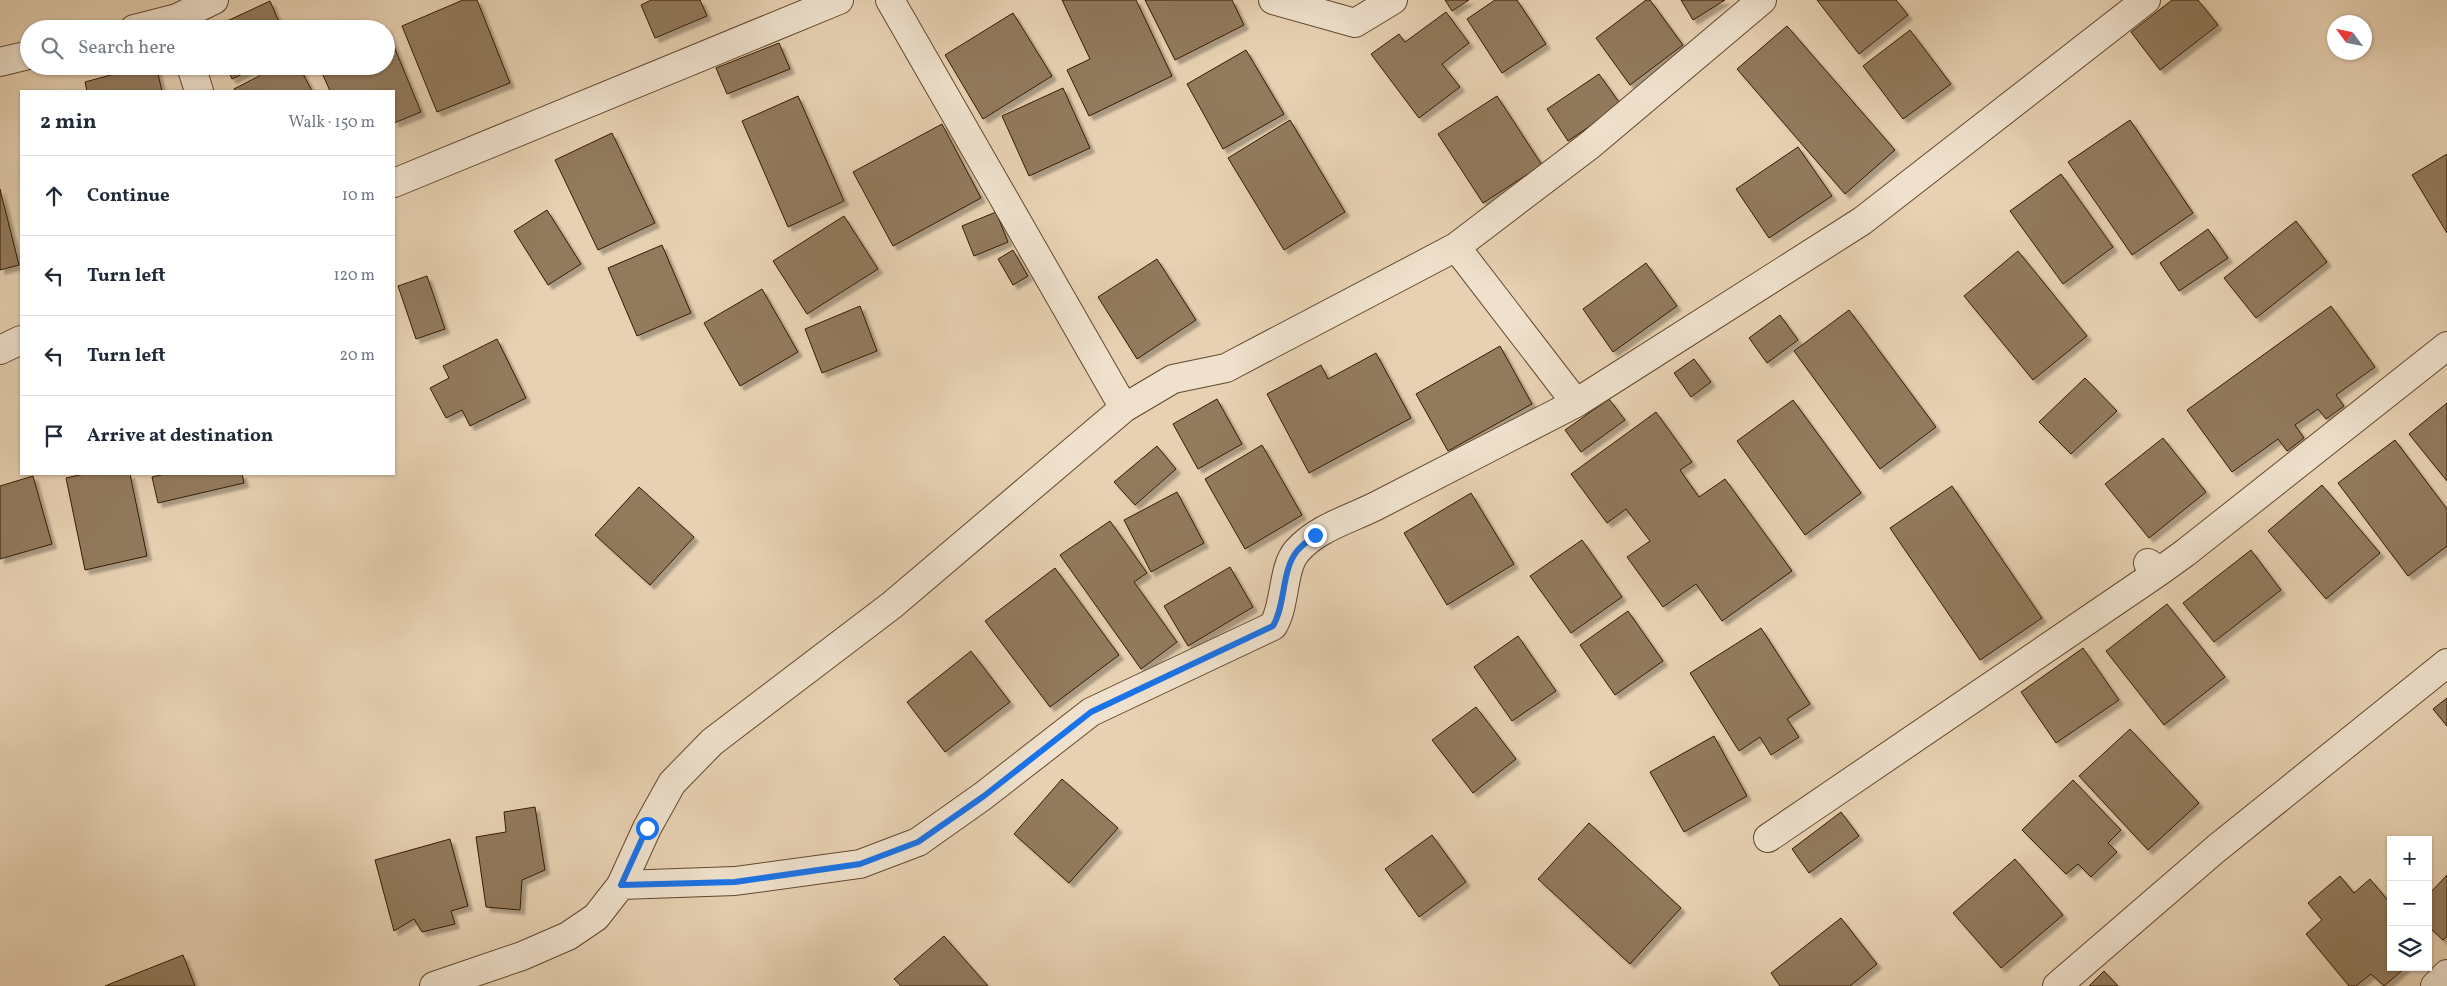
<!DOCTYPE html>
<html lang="en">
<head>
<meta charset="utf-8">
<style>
  :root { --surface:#fff; --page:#f2f2f3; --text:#1f2937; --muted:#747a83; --line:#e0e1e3 }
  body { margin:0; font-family:Vollkorn,serif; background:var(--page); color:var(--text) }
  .controls { position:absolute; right:15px; bottom:15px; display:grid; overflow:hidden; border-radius:0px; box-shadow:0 1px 4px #0004 }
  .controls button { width:45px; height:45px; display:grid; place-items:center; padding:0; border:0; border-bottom:1px solid var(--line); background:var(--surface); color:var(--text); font:25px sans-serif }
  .compass { position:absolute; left:2327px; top:15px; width:45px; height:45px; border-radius:50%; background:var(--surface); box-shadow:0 1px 4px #0004; rotate:303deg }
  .stop { position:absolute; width:15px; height:15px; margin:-11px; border:4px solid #1a73e8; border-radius:50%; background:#fff }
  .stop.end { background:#1a73e8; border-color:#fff; box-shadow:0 1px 5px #0008 }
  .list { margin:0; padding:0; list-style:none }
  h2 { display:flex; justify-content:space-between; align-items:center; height:65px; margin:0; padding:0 20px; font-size:21px }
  h2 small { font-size:16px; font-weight:400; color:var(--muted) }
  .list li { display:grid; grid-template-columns:32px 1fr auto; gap:15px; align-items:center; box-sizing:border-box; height:80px; padding:0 20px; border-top:1px solid var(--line) }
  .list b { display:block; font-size:19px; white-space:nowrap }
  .list em { font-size:16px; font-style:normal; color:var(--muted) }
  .icon { flex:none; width:28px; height:28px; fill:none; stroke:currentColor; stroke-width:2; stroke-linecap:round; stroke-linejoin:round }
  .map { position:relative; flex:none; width:2447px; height:986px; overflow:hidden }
  .search { position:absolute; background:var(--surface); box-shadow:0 1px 4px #0004; left:20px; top:20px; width:375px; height:55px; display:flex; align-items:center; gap:12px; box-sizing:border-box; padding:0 18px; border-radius:28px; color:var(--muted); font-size:19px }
  .panel { position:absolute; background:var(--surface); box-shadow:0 1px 4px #0004; left:20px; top:90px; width:375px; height:385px; border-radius:0px }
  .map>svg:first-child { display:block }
</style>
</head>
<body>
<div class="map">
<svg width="2447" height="986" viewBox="0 0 2447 986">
  <defs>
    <filter id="shadow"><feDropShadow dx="4.5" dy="4.5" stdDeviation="1" flood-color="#0004"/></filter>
  </defs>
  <rect width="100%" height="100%" fill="#e7d1b2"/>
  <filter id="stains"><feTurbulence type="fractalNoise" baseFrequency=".004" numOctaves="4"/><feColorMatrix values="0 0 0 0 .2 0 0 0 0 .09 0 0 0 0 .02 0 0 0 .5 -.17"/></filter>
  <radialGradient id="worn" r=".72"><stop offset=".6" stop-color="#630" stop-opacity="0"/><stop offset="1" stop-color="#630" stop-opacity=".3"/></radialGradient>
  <path fill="#927a5d" stroke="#361b00" filter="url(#shadow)" d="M463 0H477L510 83 437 112 402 26Z
    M651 0H700L707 16 655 38 641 5Z
    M1062 0H1136L1172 76 1089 116 1067 70 1090 59Z
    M1145 0H1232L1244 25 1175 60Z
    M1445 0H1469L1452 11Z
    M1495 0H1517L1546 44 1502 73 1467 19Z
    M1646 0H1650L1683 45 1630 85 1596 38Z
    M1681 0H1725L1693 20Z
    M1817 0H1896L1908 15 1859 54Z
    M2172 0H2198L2218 25 2160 70 2131 32Z
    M270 1 282 29H210Z
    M1446 12 1469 43 1442 64 1460 87 1419 118 1371 54 1399 34 1405 42Z
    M1013 13 1052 76 983 119 945 55Z
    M1787 26 1895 150 1845 194 1737 69Z
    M386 27 421 112 394 123V91H330L319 66H386V29H381Z
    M1910 30 1951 84 1903 119 1863 66Z
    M779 43 790 69 727 94 716 68Z
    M1246 50 1284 114 1223 149 1187 84Z
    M144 66H156L162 91H87L85 82Z
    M226 66H259L232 79Z
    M278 66H299L312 91H235L234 89Z
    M1599 74 1621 105 1568 141 1547 109Z
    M1063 88 1090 148 1029 176 1002 116Z
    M798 96 844 201 788 227 742 121Z
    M1497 96 1542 165 1483 203 1438 134Z
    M1290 120 1345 212 1284 250 1228 158Z
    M2130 120 2193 213 2132 255 2068 162Z
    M942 124 981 198 893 246 853 172Z
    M612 133 655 223 598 250 555 160Z
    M1798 147 1832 196 1769 238 1736 189Z
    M2447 154V233L2412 175Z
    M2061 174 2113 247 2063 284 2010 211Z
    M0 189 19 265 0 270Z
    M547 210 581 264 548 285 514 231Z
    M996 212 1008 242 974 256 962 226Z
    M844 216 878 269 807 314 773 261Z
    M2296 221 2327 262 2256 318 2224 278Z
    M2208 229 2228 258 2179 291 2160 263Z
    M662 245 691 313 637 336 608 268Z
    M1013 250 1028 276 1013 285 998 259Z
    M2018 251 2087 336 2033 380 1964 296Z
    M1157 259 1196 320 1137 359 1098 297Z
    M1646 263 1677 306 1613 352 1583 309Z
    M427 276 445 329 416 339 398 286Z
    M762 289 798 352 740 386 704 323Z
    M860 306 877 351 822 373 805 329Z
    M2331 306 2375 367 2336 395 2344 406 2326 419 2318 409 2295 425 2304 438 2287 451 2278 439 2232 472 2187 410Z
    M1849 310 1936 427 1880 469 1794 351Z
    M1780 315 1798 340 1767 363 1749 338Z
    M497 339 526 398 470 426 462 410 446 418 430 388 449 378 443 366Z
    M1500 346 1532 404 1448 451 1416 394Z
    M1376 353 1411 418 1309 473 1267 394 1321 365 1328 379Z
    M1694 359 1711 382 1691 397 1674 373Z
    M2085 378 2117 411 2071 454 2039 422Z
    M1217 399 1242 444 1198 469 1173 424Z
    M1609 399 1625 420 1581 452 1565 430Z
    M1793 400 1861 493 1805 535 1737 441Z
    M2447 403V481L2409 434Z
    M1656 412 1692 462 1680 470 1699 497 1725 479 1792 571 1722 621 1696 584 1663 607 1627 557 1650 541 1626 509 1607 523 1571 474Z
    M2163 438 2206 492 2149 538 2105 484Z
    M2395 440 2447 509V546L2408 576 2338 483Z
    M1262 445 1302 515 1245 549 1205 479Z
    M1157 446 1176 469 1135 505 1114 482Z
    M84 474H130L147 556 85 570 66 478Z
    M165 474H242L244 483 158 503 152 477Z
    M33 476 52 544 0 559V486Z
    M2322 485 2380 553 2326 599 2268 531Z
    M1952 486 2042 618 1980 660 1890 528Z
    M639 487 694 537 650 585 595 535Z
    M1177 492 1204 543 1151 572 1124 520Z
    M1471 493 1514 564 1447 605 1404 533Z
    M1110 521 1147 573 1134 582 1177 642 1141 669 1060 555Z
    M1582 540 1622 597 1571 633 1530 576Z
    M2251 550 2281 590 2214 642 2183 603Z
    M1230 567 1253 607 1188 646 1164 606Z
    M1055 568 1119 655 1050 707 985 621Z
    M2167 604 2225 677 2164 725 2106 651Z
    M1628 611 1663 661 1615 695 1580 645Z
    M1761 628 1810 704 1787 719 1799 737 1771 755 1760 737 1739 751 1690 673Z
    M1518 636 1556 691 1512 721 1474 667Z
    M2083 648 2119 700 2056 743 2021 692Z
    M971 651 1010 702 945 752 907 702Z
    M2447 698V726L2433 709Z
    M1476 707 1516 759 1473 793 1432 740Z
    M2130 729 2199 803 2148 850 2079 776Z
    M1714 736 1747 796 1684 832 1650 772Z
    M1062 779 1118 828 1069 883 1014 834Z
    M2073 780 2121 830 2108 843 2117 852 2091 877 2078 864 2066 874 2022 830Z
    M535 807 545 870 522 880 520 910 486 907 476 837 506 832 504 812Z
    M1841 812 1859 836 1809 873 1792 849Z
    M1589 823 1681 908 1630 964 1538 879Z
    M1432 835 1466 882 1419 917 1385 869Z
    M450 839 468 906 451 911 455 924 422 932 414 919 394 931 375 860Z
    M2015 859 2063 915 2001 968 1953 913Z
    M2447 875V936L2443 940 2428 926V895Z
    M2340 876 2354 893 2370 879 2391 904V967H2406L2384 986 2371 974 2356 986H2349L2306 934 2322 920 2308 903Z
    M1841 918 1877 964 1850 986H1780L1771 973Z
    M944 936 988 986H901L894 979Z
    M183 955 195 986H105Z
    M2104 971 2118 986H2089Z"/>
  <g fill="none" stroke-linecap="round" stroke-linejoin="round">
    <g stroke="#62482c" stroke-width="30">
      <path id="minor" d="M890 0 1124 408 1173 379 1226 368 1456 247 1590 145 1762 0
        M1273 0 1355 23 1393 0
        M134 29 177 18 214 0
        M0 62 29 55
        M191 66 199 91
        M394 183 839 0
        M1456 247 1576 403 1862 221 2146 0
        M0 350 21 340
        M2148 563 2160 571 2185 553 2447 346
        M1768 838 2160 571
        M621 885 735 881 860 864 918 842 983 796 1091 712 1273 626C1286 605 1282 568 1297 551 1317 528 1350 519 1376 506 1443 472 1509 437 1576 403
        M434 986 522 956 568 936 596 917 621 885 647 828 672 783 712 742 892 605 1124 408
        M2057 986 2217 848 2447 663
        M2435 986 2447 974"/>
    </g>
    <use href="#minor" stroke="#efe1cd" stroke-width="28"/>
  </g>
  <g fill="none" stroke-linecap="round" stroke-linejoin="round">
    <path stroke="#1a73e8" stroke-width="6" d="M647 828 621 885 735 882 860 864 918 842 984 796 1091 712 1273 626C1286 604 1281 571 1297 551 1302 545 1309 540 1315 535"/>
  </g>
  <rect width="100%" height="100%" filter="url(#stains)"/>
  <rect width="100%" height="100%" fill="url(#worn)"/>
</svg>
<div class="controls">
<button>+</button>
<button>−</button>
<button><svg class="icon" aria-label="layers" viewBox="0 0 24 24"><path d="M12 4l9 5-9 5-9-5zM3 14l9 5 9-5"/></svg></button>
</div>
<svg class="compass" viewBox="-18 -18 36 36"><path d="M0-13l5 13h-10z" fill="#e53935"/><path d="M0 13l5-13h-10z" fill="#747a83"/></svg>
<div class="stop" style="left:647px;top:828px"></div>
<div class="stop end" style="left:1315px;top:535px"></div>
<div class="search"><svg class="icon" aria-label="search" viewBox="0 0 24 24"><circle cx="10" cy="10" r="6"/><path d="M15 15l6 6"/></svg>Search here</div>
<section class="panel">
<h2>2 min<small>Walk · 150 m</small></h2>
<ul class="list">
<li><svg class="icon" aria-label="ahead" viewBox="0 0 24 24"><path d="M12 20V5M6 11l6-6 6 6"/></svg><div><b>Continue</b></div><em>10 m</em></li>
<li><svg class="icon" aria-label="left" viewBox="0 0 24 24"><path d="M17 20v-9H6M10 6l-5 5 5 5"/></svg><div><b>Turn left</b></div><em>120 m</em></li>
<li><svg class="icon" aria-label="left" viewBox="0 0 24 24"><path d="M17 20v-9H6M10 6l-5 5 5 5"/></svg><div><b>Turn left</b></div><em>20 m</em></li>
<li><svg class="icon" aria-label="arrive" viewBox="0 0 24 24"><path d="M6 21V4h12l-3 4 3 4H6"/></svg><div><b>Arrive at destination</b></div></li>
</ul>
</section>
</div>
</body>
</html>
